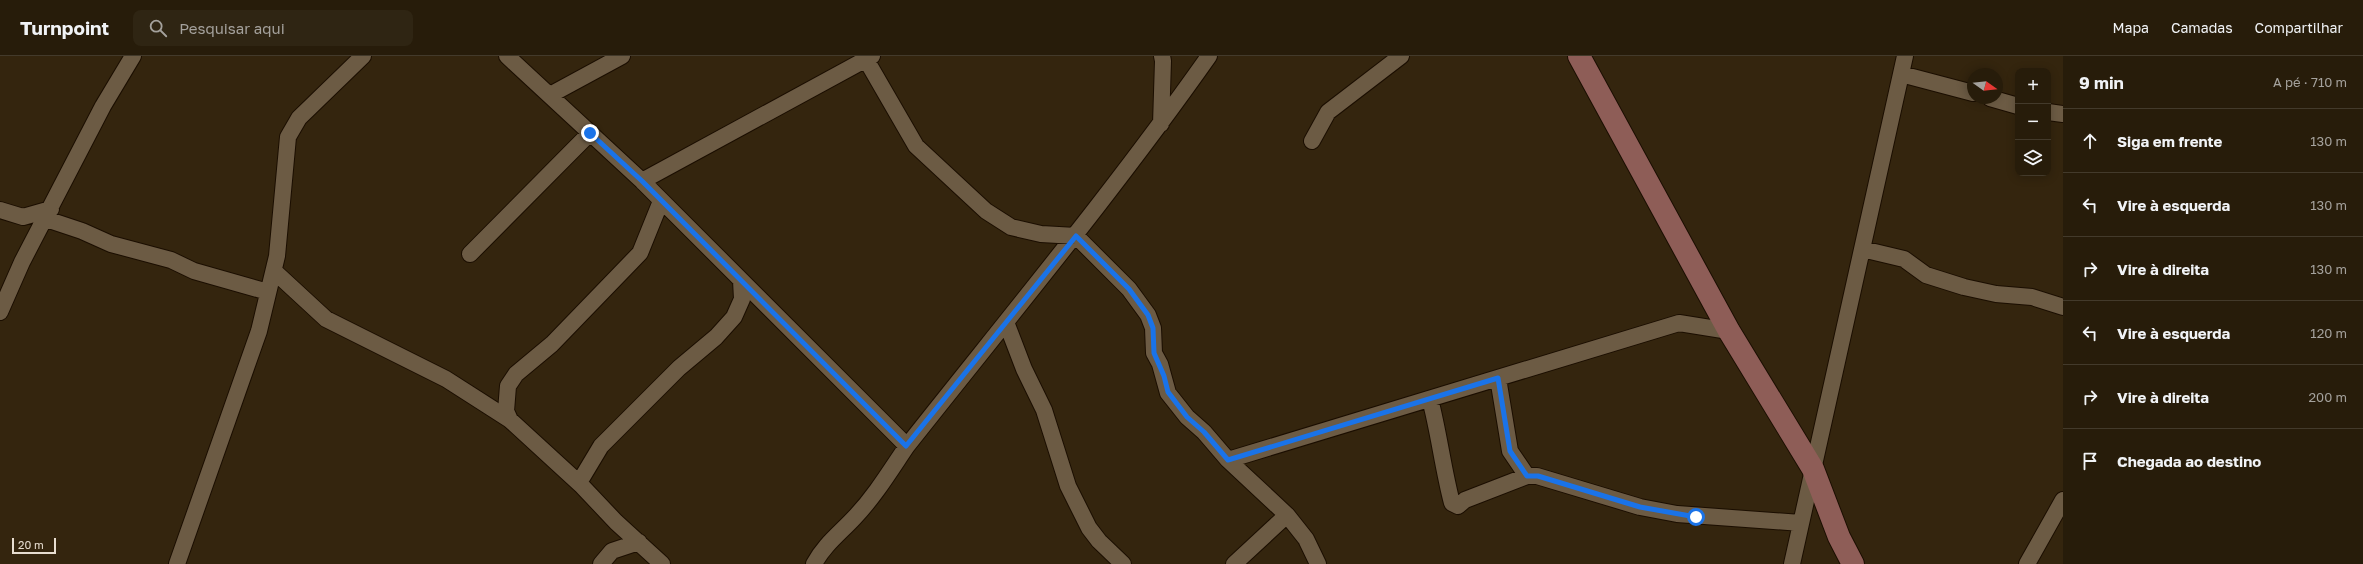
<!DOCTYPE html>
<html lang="pt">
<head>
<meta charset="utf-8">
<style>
  :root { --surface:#271c0a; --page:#2f2513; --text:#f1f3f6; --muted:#a4a19c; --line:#433a2b }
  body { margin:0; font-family:"Golos Text",sans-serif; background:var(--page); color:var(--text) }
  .controls { position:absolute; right:12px; top:12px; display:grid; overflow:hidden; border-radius:8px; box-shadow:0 2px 10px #0003 }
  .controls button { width:36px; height:36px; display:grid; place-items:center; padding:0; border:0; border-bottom:1px solid var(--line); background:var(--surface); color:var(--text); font:20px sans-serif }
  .compass { position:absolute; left:1967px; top:12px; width:36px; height:36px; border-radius:50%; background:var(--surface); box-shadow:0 2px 10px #0003; rotate:105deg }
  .scale { position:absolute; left:12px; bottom:10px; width:44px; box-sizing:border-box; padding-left:4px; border:2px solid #e7ddd0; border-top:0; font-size:11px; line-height:14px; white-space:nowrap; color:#e7ddd0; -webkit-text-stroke:3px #34250e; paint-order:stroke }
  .stop { position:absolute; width:12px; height:12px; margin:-9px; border:3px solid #1a73e8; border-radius:50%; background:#fff }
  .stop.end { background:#1a73e8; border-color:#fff; box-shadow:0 1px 4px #0008 }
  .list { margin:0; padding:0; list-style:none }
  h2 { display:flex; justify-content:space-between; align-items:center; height:52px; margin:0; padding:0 16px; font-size:17px }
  h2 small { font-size:13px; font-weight:400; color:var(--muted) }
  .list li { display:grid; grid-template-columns:26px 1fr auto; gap:12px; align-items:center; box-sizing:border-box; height:64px; padding:0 16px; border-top:1px solid var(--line) }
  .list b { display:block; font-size:15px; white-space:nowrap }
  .list em { font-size:13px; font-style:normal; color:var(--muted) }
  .icon { flex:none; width:22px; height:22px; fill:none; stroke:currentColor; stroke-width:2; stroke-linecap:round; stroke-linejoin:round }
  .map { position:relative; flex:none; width:2063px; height:508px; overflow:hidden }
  header { display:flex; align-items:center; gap:24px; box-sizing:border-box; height:56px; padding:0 20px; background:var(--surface); border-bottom:1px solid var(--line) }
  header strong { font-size:19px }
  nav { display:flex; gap:22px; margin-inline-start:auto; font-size:14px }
  .search { width:280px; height:36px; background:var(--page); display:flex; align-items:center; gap:10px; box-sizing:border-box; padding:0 14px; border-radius:8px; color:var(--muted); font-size:15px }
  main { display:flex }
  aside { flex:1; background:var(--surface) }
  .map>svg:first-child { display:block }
</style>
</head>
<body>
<header>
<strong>Turnpoint</strong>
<div class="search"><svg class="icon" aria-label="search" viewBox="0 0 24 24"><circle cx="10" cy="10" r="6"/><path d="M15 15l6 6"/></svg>Pesquisar aqui</div>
<nav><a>Mapa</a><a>Camadas</a><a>Compartilhar</a></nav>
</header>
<main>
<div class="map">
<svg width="2063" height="508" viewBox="0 0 2063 508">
  <rect width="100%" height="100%" fill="#34250e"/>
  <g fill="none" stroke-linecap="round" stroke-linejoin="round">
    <g stroke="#1b0e00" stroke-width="18">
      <path id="street" d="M507 0 642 125 907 390
        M864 0 916 90 986 155 1011 171 1041 178 1076 180 1129 233 1148 259 1153 272 1154 297 1160 308 1168 337 1187 361 1204 376 1228 404 1287 459 1306 483 1318 508
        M1901 18 1973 37
        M550 39 622 0
        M1990 42 2018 50
        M2048 56 2063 58
        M1161 68 1163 5 1162 0
        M1312 85 1328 56 1401 0
        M642 125 872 0
        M0 154 23 161 51 153
        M46 163 82 175 111 188 171 204 194 215 268 236
        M1862 193 1904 203 1926 219 1964 231 1996 238 2032 241 2063 251
        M470 198 590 77
        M274 215 326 263 446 323 510 364
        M0 256 22 206 103 50 133 0
        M1006 266 1024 313 1044 354 1068 430 1089 472 1099 485 1123 508
        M1498 322 1510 395 1527 420
        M1430 343C1439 377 1443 413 1452 447L1458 450 1465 444 1527 420H1537L1640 451 1677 458 1801 467
        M1228 404 1679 267 1729 275
        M581 429 510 364 506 355 508 330 516 318 552 288 640 197 661 145
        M177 508 259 275 277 200 288 81 299 62 363 0
        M601 508 612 495 639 486
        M662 508 616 466 581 429 580 425 601 390 679 312 716 281 734 261 742 243 741 224
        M814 508C824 489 840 477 854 462 875 440 890 415 907 390 1009 261 1114 135 1209 0
        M1234 508 1287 459
        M1792 508 1905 0
        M2027 508 2063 444"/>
    </g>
    <g stroke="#1b0e00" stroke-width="24">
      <path id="secondary" d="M1579 0 1729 275 1813 413 1839 481 1853 508"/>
    </g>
    <use href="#street" stroke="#6c5b44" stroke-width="16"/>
    <use href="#secondary" stroke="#8e5d57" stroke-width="22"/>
  </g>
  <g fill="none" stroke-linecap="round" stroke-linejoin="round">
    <path stroke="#1a73e8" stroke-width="5" d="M590 77 642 125 906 390 1076 180 1129 233 1148 259 1153 272 1154 297 1164 320 1168 336 1187 361 1204 376 1228 404 1498 322 1510 395 1527 420H1538L1640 451 1696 461"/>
  </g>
</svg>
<div class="controls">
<button>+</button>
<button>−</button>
<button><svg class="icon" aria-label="layers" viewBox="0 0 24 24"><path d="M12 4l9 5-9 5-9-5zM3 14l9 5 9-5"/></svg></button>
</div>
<svg class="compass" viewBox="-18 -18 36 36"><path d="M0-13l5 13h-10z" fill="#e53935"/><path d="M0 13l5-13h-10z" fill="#a4a19c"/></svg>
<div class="scale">20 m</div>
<div class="stop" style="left:1696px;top:461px"></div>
<div class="stop end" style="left:590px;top:77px"></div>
</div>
<aside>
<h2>9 min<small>A pé · 710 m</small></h2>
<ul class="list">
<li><svg class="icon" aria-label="ahead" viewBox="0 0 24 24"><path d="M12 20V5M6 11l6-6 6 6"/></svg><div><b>Siga em frente</b></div><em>130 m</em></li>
<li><svg class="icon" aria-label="left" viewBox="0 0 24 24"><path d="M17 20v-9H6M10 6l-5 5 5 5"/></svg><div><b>Vire à esquerda</b></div><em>130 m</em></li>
<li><svg class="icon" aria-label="right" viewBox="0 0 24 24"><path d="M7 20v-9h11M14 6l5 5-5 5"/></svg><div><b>Vire à direita</b></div><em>130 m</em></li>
<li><svg class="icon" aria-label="left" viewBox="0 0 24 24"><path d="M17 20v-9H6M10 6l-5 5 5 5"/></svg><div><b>Vire à esquerda</b></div><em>120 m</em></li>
<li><svg class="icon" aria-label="right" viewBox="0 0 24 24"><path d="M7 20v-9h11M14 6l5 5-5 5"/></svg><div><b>Vire à direita</b></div><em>200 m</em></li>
<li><svg class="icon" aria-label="arrive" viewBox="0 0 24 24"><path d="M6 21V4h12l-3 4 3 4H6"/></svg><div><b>Chegada ao destino</b></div></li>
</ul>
</aside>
</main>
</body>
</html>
